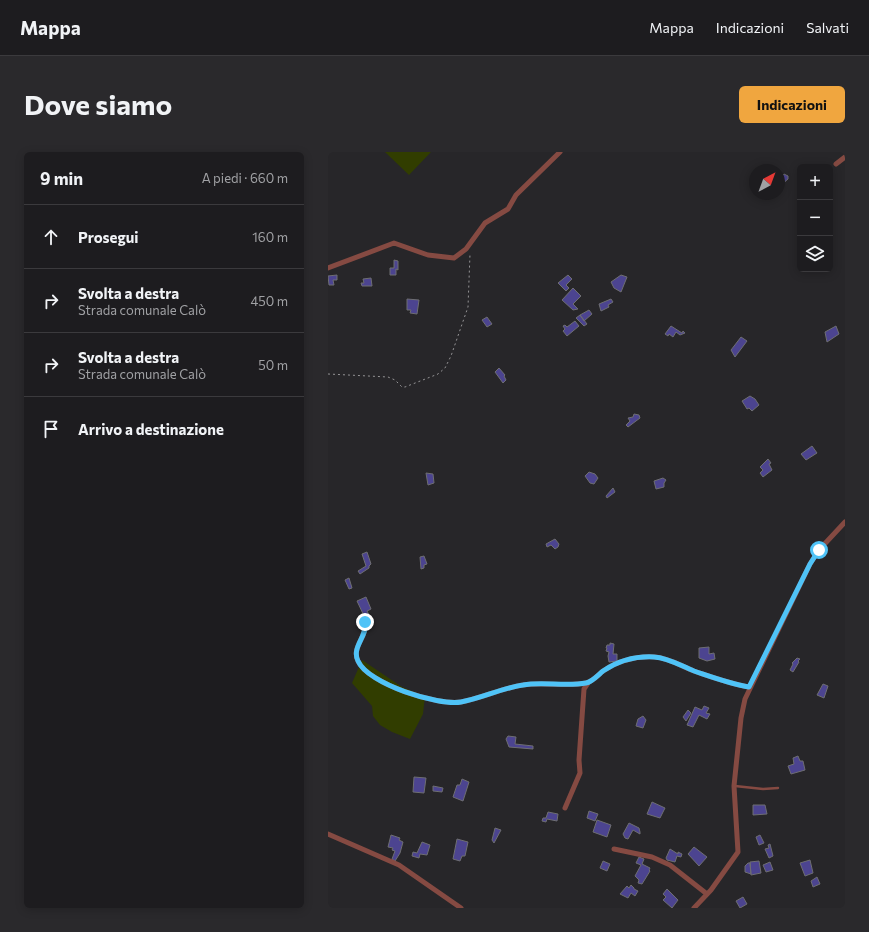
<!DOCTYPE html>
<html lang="it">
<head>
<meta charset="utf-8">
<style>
  :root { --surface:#1d1c1f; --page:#2a292c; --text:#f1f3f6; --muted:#a0a1a4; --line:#3b3a3d; --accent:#f0a63f }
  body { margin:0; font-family:Commissioner,sans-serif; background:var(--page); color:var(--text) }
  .controls { position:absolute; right:12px; top:12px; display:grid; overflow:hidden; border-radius:6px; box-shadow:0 2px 10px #0003 }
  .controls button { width:36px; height:36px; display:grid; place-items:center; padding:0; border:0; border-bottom:1px solid var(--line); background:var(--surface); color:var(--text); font:20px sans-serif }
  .compass { position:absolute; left:421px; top:12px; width:36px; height:36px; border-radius:50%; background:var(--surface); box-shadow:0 2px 10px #0003; rotate:41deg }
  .stop { position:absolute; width:12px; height:12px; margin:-9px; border:3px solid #4fc3f7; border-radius:50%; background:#fff }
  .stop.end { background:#4fc3f7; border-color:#fff; box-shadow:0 1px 4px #0008 }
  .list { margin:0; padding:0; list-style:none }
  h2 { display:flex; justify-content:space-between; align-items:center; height:52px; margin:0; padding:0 16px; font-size:17px }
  h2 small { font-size:13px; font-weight:400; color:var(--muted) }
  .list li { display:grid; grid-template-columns:26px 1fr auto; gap:12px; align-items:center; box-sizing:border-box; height:64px; padding:0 16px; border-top:1px solid var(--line) }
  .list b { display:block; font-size:15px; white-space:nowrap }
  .list p { margin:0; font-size:13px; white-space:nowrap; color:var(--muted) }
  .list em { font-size:13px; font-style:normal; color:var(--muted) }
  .icon { flex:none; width:22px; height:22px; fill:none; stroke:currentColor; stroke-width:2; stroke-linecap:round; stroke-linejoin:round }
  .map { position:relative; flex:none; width:517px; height:756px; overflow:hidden; border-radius:6px }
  header { display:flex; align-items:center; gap:24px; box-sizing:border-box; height:56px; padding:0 20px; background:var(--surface); border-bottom:1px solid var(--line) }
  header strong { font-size:19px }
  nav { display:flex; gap:22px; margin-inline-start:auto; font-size:14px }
  .intro { display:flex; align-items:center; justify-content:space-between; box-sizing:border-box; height:96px; padding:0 24px }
  h1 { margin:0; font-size:28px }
  .button { padding:10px 18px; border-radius:6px; background:var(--accent); color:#111; font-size:14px; font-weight:700 }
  main { display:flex; gap:24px; padding:0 24px }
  aside { flex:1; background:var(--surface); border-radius:6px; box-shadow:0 2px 10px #0003 }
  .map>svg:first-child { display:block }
</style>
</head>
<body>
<header>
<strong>Mappa</strong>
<nav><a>Mappa</a><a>Indicazioni</a><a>Salvati</a></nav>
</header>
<div class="intro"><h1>Dove siamo</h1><a class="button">Indicazioni</a></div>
<main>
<aside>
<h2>9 min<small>A piedi · 660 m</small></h2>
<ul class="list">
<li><svg class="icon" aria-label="ahead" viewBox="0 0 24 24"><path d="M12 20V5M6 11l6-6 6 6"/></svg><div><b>Prosegui</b></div><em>160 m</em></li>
<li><svg class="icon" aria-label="right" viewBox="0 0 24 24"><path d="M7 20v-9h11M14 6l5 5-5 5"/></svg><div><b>Svolta a destra</b><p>Strada comunale Calò</p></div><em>450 m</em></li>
<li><svg class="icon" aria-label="right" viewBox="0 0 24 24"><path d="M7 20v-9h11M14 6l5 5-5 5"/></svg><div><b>Svolta a destra</b><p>Strada comunale Calò</p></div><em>50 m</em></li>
<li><svg class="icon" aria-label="arrive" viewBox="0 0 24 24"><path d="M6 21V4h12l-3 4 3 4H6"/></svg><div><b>Arrivo a destinazione</b></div></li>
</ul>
</aside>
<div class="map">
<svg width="517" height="756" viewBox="0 0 517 756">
  <rect width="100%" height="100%" fill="#272629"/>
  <path fill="#313d00" d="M57 0H103L81 23Z
    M34 508 74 535 97 544 95 562 82 587 64 580 52 573 45 564 44 554 24 531Z"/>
  <path fill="#4c4490" stroke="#6e6e72" d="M456 22 460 24V27L452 34 451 27Z
    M66 108 70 109V118L68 117V123H62V116H66Z
    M9 123V128H5L6 133H1L0 124Z
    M240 123 244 127 238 133 241 136 238 139 230 131Z
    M293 123 299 125 293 140 286 136 283 130Z
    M43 126 44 134H34L33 131H36L35 127Z
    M245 136 253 144 245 152 250 157 245 158 234 148Z
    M79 147 91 148 89 162 82 161 83 158H79Z
    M283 147 285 150 280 153 281 155 273 159 271 152Z
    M261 158 264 162 256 169 252 163Z
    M252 163 259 172 256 174 248 166Z
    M159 165 164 172 159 175 154 168Z
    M247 169 251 174 239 184 235 179 237 177 235 174 237 173 239 175Z
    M343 174 354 181 355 179 357 181 352 183 348 180 345 185 341 182 340 184 337 182Z
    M508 174 511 182 499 190 497 180Z
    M413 185 419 189 407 205 403 198Z
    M171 216 177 223 176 224 178 228 175 231 167 220Z
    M422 244 427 247 431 253 424 259 421 256 419 257 414 249Z
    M306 262 311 263 312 266 300 275 298 273 302 269 300 266 305 265Z
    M484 294 489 301 478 308 473 302Z
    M440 307 443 311 441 312 444 318 435 325 432 321 435 318 432 315Z
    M261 320 267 322 270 326 266 332 262 331 257 324Z
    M98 321 105 322 106 331 100 333Z
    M335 326 338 328 336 331V335L328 337 326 329Z
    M285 336 287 340 279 346 278 344Z
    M227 387 231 392 230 395 227 397 223 393 219 395 218 392Z
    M39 400 43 412 41 414V416L32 422 30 419 38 414 34 402Z
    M96 404 99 412 96 413V416L93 417 92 405Z
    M21 426 24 436 21 437 17 428Z
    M38 445 43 457 39 459 41 463 37 466 29 449Z
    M282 491 286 492 285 502H289V509L281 510 280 504 281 500 278 499 279 496H278L279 493H282Z
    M381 495V502L386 501 387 507 379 509 371 506V496Z
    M469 506 472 507 470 509 471 510 465 520 462 518 465 512 464 511Z
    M495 532 500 534 496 546 489 543Z
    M376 554 381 556 378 561 382 562 379 567 371 563 365 575 359 573 367 555 374 558Z
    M360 558 363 561 358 569 355 565Z
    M315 564 318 568 315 576 308 574 310 567Z
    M180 584 188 585 187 592 205 594V597L181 595 178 587Z
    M470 604 472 609H475L477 618 463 622 460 614 466 612 465 606Z
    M86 625 98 626 96 641 85 640Z
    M134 627 141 630 135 649 125 645 129 633H132Z
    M105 634 115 636 114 640 105 639Z
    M324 650 337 656 332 666 319 662Z
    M425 653H437L439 662 425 663Z
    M261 659 270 662 267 669 259 666Z
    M220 660 230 662 229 669 219 667 218 670 214 669 215 666H218Z
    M269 668 283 673 279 685 265 680Z
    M301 671 311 676 312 680V682L305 678 300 687 297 686 295 682Z
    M167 676 173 678 166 691 164 688Z
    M63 683 72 686 71 688 75 690 72 701 67 709 64 707 67 699 64 698 65 696 60 695Z
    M432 683 436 691 431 693 428 685Z
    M129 687 140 690 137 704H134L132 709 125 707Z
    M94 690 102 693 99 703 92 702 91 706 84 704 85 700 89 701Z
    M442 692 445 704 441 706 437 697 441 696 440 693Z
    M366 695 379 705 371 714 360 702Z
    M342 697 350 702V700L354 702 353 705 349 704 347 710 339 708 338 706Z
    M311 705 316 707 314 712 322 716 321 718 322 719 314 732 310 731 311 728 307 724 313 713 308 711Z
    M482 708 485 721 477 724 472 711Z
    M275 709 282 712 279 719 272 716Z
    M431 709 433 721 423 723 422 710Z
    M442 710 445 718 438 720 435 713Z
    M420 711H422L423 722 417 720V714Z
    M489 725 492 732 485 735 483 729Z
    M303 733 306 736V737L310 739 307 744 303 741 300 746 292 742 299 734 301 736Z
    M339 737 350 748 344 756 335 748 338 745 335 742Z
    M415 745 419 752 412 756 408 749Z"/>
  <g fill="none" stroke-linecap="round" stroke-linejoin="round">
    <path stroke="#959496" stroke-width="1" stroke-dasharray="2 3" stroke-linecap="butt" d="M0 222 60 225 67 228 74 235H77L110 222 117 216 123 204 140 155 142 102"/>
    <path stroke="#854a42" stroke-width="2.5" d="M407 634 435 637 450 636"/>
    <path stroke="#854a42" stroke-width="5" d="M508 12 517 5
      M0 116 66 91 100 103 126 106 138 97 157 71 180 57 188 43 232 0
      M37 470C40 484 23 495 30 509 40 532 110 554 133 550 154 546 174 536 195 533 215 530 237 535 258 531 264 530 270 523 275 519 290 509 308 504 327 505 341 506 353 514 366 519 384 525 403 532 421 535
      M237 656 252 621 251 608 256 537 260 531
      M0 682 71 713 133 756
      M286 697 324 705 342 713 379 742
      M366 756 383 738 410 700 406 634 413 566 417 547 482 412 491 398 517 370"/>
  </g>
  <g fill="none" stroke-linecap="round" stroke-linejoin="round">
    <path stroke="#4fc3f7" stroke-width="5" d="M37 470C40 484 23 495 30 509 40 532 110 554 133 550 154 546 174 536 195 533 215 529 237 535 258 531 264 530 270 523 275 519 290 509 308 504 326 505 341 506 353 514 366 519 384 525 403 532 421 535L482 412 491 398"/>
  </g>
</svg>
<div class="controls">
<button>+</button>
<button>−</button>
<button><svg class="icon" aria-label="layers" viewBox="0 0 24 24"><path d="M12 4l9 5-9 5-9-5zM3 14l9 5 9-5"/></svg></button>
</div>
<svg class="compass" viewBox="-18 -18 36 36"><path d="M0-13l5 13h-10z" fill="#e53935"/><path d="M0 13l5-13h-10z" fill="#a0a1a4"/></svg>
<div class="stop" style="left:491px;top:398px"></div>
<div class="stop end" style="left:37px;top:470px"></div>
</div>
</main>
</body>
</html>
